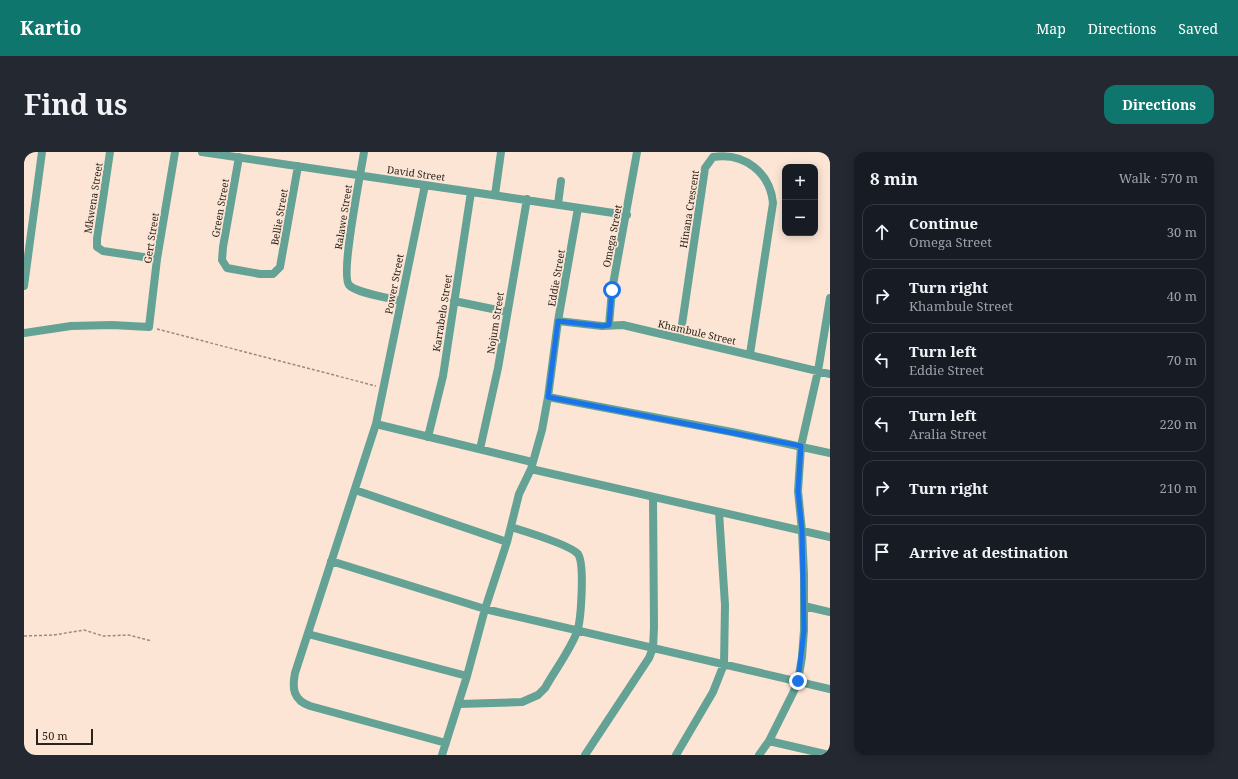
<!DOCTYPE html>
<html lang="en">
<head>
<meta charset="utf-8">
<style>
  :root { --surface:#171b24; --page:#242831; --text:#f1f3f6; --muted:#9ea1a6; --line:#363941; --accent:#0f766e }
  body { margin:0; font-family:"Noto Serif",serif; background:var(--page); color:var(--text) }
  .controls { position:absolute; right:12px; top:12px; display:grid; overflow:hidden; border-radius:8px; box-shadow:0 2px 10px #0003 }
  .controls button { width:36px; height:36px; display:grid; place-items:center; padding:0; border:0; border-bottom:1px solid var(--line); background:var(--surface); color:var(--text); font:20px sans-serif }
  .scale { position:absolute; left:12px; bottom:10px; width:57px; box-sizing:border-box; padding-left:4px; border:2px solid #2b231d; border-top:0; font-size:11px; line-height:14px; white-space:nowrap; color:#2b231d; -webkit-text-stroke:3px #fce5d5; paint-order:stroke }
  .stop { position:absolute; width:12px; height:12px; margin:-9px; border:3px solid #1a73e8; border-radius:50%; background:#fff }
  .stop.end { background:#1a73e8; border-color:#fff; box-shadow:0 1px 4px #0008 }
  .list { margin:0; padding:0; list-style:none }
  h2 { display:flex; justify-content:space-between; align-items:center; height:52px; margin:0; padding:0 16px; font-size:17px }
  h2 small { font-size:13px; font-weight:400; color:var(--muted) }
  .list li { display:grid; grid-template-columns:26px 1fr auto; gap:12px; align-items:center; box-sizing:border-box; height:56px; margin:0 8px 8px; padding:0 8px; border:1px solid var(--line); border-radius:12px }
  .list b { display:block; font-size:15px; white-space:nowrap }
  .list p { margin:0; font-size:13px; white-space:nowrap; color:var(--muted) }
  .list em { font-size:13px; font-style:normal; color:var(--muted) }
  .icon { flex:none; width:22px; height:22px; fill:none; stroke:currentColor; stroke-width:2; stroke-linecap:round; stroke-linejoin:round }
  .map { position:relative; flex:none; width:806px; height:603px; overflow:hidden; border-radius:12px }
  header { display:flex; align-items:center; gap:24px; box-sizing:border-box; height:56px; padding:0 20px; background:var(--accent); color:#fff }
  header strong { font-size:19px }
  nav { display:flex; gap:22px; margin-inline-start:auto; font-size:14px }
  .intro { display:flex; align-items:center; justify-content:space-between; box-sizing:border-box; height:96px; padding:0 24px }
  h1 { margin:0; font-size:28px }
  .button { padding:10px 18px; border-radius:12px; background:var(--accent); color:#fff; font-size:14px; font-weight:700 }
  main { display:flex; gap:24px; padding:0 24px }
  aside { flex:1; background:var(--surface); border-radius:12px; box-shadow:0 2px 10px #0003 }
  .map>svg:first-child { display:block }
</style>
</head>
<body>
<header>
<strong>Kartio</strong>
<nav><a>Map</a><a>Directions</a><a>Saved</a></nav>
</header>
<div class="intro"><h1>Find us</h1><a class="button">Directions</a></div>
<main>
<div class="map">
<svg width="806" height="603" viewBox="0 0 806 603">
  <rect width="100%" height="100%" fill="#fce5d5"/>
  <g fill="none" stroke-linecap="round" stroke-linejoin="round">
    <path stroke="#9b8b7f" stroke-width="1.5" stroke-dasharray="3 2" stroke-linecap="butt" d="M133 177 352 234
      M0 484 30 483 60 478 79 484 105 483 128 489"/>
    <path stroke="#63a294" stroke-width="8" d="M86 0 73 87V95L79 99 133 107
      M178 0 603 63
      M340 0C337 20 316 122 325 133 332 141 366 146 377 149
      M215 5 199 95 198 108 203 116 236 122H249L256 115 274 14
      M401 33 352 272 508 310
      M471 43 477 0
      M534 52 537 29
      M0 134 18 0
      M430 149 483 160
      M534 169 578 174 599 173 806 222
      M585 173 588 138 613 0
      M0 181 47 174 88 173 125 175 133 107 151 0
      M656 186 681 16 689 5C721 0 746 21 749 51L726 202
      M524 245 708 280 806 301
      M352 272 271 521C268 536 269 548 286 554L422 591
      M404 285 419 224 447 40
      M456 297 474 216 503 47
      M507 317 806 385
      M331 338 483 390
      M307 409 461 457 806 537
      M780 454 806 460
      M284 482 443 524
      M435 552 498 550 514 543 521 536C531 518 545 500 553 480 557 469 561 412 554 402 547 393 500 379 487 375
      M745 589 805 603
      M418 603 443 524 461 457 483 390 495 342 507 317 518 278 524 245 534 169 554 56
      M561 603 625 506 629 496 630 475 629 345
      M652 603 689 540 700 512 701 453 695 360
      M735 603 745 589 769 541 774 529 778 505 780 478V423L778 379 774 339 777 294 794 219 806 146"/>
  </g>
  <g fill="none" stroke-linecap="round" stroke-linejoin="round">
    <path stroke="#1a73e8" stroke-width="5" d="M588 138 585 173 578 174 534 169 524 245 777 294 774 339 778 378 780 478 774 529"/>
  </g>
  <g text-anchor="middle" stroke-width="3.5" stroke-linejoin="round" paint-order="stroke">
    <g font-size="10" fill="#2b231d" stroke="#fce5d5">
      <text transform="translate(392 21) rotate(8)" y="4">David Street</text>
      <text transform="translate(69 46) rotate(-81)" y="4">Mkwena Street</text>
      <text transform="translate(196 56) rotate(-80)" y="4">Green Street</text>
      <text transform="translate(665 57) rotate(-81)" y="4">Hinana Crescent</text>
      <text transform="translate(255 65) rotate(-80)" y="4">Bellie Street</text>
      <text transform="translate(319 65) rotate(-81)" y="4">Ralawe Street</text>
      <text transform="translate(588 84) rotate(-79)" y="4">Omega Street</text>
      <text transform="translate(127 86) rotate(-81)" y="4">Gert Street</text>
      <text transform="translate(532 126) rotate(-80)" y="4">Eddie Street</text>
      <text transform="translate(370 132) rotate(-79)" y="4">Power Street</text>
      <text transform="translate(418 161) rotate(-81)" y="4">Karrabelo Street</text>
      <text transform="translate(471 171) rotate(-81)" y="4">Nojum Street</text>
      <text transform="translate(673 180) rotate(13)" y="4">Khambule Street</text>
    </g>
  </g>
</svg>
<div class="controls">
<button>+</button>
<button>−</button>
</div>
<div class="scale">50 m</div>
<div class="stop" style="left:588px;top:138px"></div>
<div class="stop end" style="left:774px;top:529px"></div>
</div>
<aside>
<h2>8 min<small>Walk · 570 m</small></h2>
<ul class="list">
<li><svg class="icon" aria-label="ahead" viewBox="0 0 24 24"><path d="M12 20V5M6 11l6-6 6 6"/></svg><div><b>Continue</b><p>Omega Street</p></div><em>30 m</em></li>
<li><svg class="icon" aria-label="right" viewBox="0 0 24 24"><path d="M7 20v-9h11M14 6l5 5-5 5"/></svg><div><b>Turn right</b><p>Khambule Street</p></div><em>40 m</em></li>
<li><svg class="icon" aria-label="left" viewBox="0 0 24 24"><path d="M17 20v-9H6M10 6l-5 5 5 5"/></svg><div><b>Turn left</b><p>Eddie Street</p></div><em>70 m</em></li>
<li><svg class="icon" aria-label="left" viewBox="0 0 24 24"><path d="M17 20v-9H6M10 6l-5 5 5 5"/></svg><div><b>Turn left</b><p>Aralia Street</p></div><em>220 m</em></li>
<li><svg class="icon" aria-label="right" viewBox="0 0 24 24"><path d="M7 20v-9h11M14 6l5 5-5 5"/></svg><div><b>Turn right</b></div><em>210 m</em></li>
<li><svg class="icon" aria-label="arrive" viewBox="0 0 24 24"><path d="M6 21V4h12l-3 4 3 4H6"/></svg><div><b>Arrive at destination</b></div></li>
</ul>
</aside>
</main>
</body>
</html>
